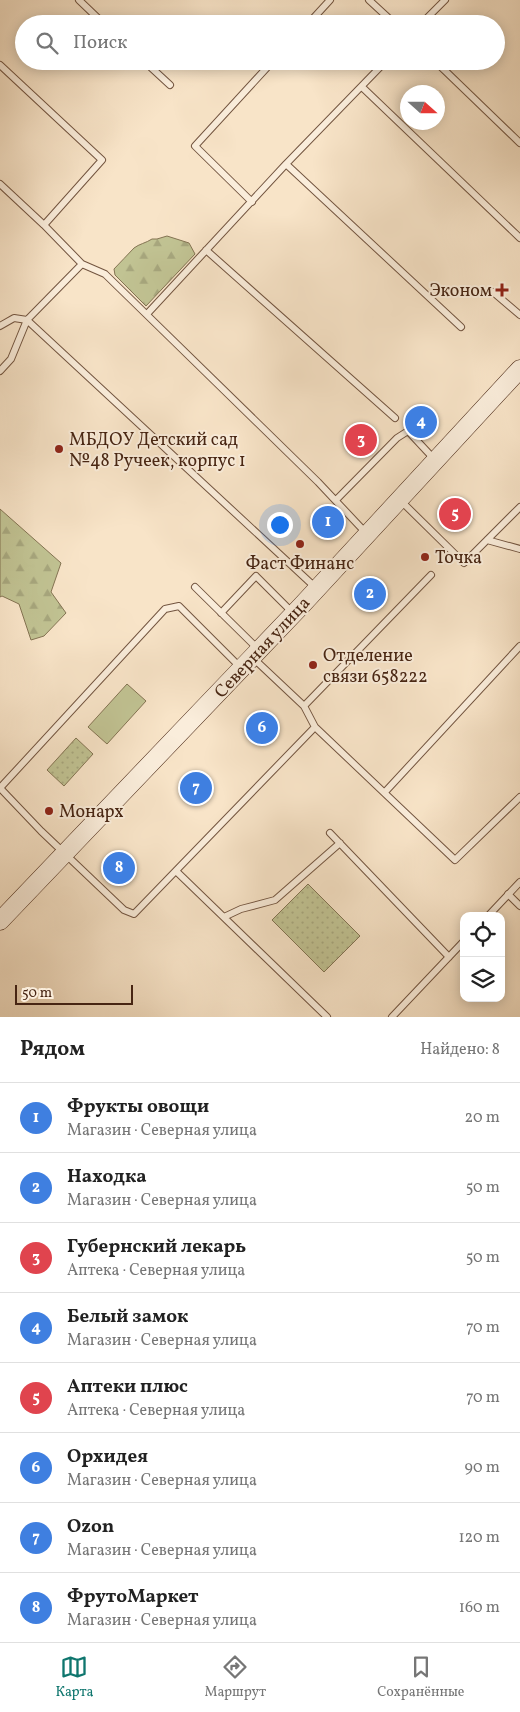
<!DOCTYPE html>
<html lang="ru">
<head>
<meta charset="utf-8">
<style>
  :root { --surface:#fff; --page:#f2f2f2; --text:#222; --muted:#767676; --line:#e0e0e0; --accent:#0f766e }
  body { margin:0; font-family:Vollkorn,serif; background:var(--page); color:var(--text) }
  .controls { position:absolute; right:15px; bottom:15px; display:grid; overflow:hidden; border-radius:10px; box-shadow:0 2px 12px #0003 }
  .controls button { width:45px; height:45px; display:grid; place-items:center; padding:0; border:0; border-bottom:1px solid var(--line); background:var(--surface); color:var(--text); font:25px sans-serif }
  .compass { position:absolute; left:400px; top:85px; width:45px; height:45px; border-radius:50%; background:var(--surface); box-shadow:0 2px 12px #0003; rotate:111deg }
  .scale { position:absolute; left:15px; bottom:12px; width:118px; box-sizing:border-box; padding-left:5px; border:2px solid #472513; border-top:0; font-size:14px; line-height:18px; white-space:nowrap; color:#472513; -webkit-text-stroke:4px #faeddb; paint-order:stroke }
  .you { position:absolute; left:279px; top:524px; width:18px; height:18px; margin:-12px; border:4px solid #fff; border-radius:50%; background:#1a73e8; box-shadow:0 0 0 8px #1a73e833 }
  .badge { display:grid; place-items:center; width:32px; height:32px; border-radius:50%; background:var(--accent); color:#fff; font-size:16px; font-weight:700 }
  .pin { position:absolute; translate:-50% -50%; border:2px solid #fff; box-shadow:0 1px 5px #0006 }
  .list { margin:0; padding:0; list-style:none }
  h2 { display:flex; justify-content:space-between; align-items:center; height:65px; margin:0; padding:0 20px; font-size:21px }
  h2 small { font-size:16px; font-weight:400; color:var(--muted) }
  .list li { display:grid; grid-template-columns:32px 1fr auto; gap:15px; align-items:center; box-sizing:border-box; height:70px; padding:0 20px; border-top:1px solid var(--line) }
  .list b { display:block; font-size:19px; white-space:nowrap }
  .list p { margin:0; font-size:16px; white-space:nowrap; color:var(--muted) }
  .list em { font-size:16px; font-style:normal; color:var(--muted) }
  .icon { flex:none; width:28px; height:28px; fill:none; stroke:currentColor; stroke-width:2; stroke-linecap:round; stroke-linejoin:round }
  .map { position:relative; flex:none; width:520px; height:1017px; overflow:hidden }
  .search { position:absolute; background:var(--surface); box-shadow:0 2px 12px #0003; left:15px; right:15px; top:15px; height:55px; display:flex; align-items:center; gap:12px; box-sizing:border-box; padding:0 18px; border-radius:28px; color:var(--muted); font-size:19px }
  .sheet { height:625px; background:var(--surface) }
  nav { display:flex; justify-content:space-around; align-items:center; box-sizing:border-box; height:70px; border-top:1px solid var(--line); background:var(--surface); font-size:14px; color:var(--muted) }
  nav a { display:grid; justify-items:center; gap:2px }
  nav .on { color:var(--accent) }
  .map>svg:first-child { display:block }
</style>
</head>
<body>
<div class="map">
<svg width="520" height="1017" viewBox="0 0 520 1017">
  <defs>
    <pattern id="forest-firs" width="22" height="20" patternUnits="userSpaceOnUse" patternTransform="scale(1.25)"><rect width="22" height="20" fill="#c1c393"/><path d="M5 1l3.5 6h-7zM16 11l3.5 6h-7z" fill="#a7a77e"/></pattern>
    <pattern id="park-dots" width="8" height="8" patternUnits="userSpaceOnUse" patternTransform="scale(1.25)"><rect width="8" height="8" fill="#c1c393"/><path d="M2 2h.1M6 6h.1" fill="none" stroke="#a7a77e" stroke-width="1.8" stroke-linecap="round"/></pattern>
  </defs>
  <rect width="100%" height="100%" fill="#f8e4c8"/>
  <filter id="stains"><feTurbulence type="fractalNoise" baseFrequency=".004" numOctaves="4"/><feColorMatrix values="0 0 0 0 .2 0 0 0 0 .09 0 0 0 0 .02 0 0 0 .5 -.17"/></filter>
  <radialGradient id="worn" r=".72"><stop offset=".6" stop-color="#630" stop-opacity="0"/><stop offset="1" stop-color="#630" stop-opacity=".3"/></radialGradient>
  <path fill="url(#forest-firs)" stroke="#847453" d="M167 236 189 243 195 254 146 306 115 275 114 269C121 262 127 255 134 248 139 244 146 243 152 239H157Z
    M0 509 61 563 51 592 66 613 44 636 31 640 19 604 2 596 0 597Z"/>
  <path fill="url(#park-dots)" stroke="#847453" d="M76 738 93 754 64 786 47 770Z
    M308 884 360 936 324 972 272 920Z"/>
  <path fill="#c1c393" stroke="#847453" d="M127 684 146 701 107 744 88 727Z"/>
  <g fill="none" stroke-linecap="round" stroke-linejoin="round">
    <g stroke="#735540" stroke-width="8">
      <path id="lane" d="M79 0 104 24
        M369 0 395 24
        M308 24 330 0
        M421 24 445 0
        M144 61 170 85
        M435 61 520 143
        M0 65 102 160 44 225
        M362 87 520 238
        M286 164 461 327
        M0 184 44 225 82 264
        M252 202 195 146 273 61
        M206 250 395 418
        M493 292 520 315
        M147 314 286 164 386 61
        M0 326 14 318 27 320 11 359 0 371
        M336 500 397 438 408 431 435 460
        M400 500 464 563 520 507
        M487 540 520 549
        M195 587 258 649
        M316 588 27 320 82 264 105 274 318 482 366 533
        M221 613 256 576 293 613
        M304 706 431 575
        M315 727 455 860 520 797
        M0 788 41 831 124 910 134 914 315 727 304 706 253 658
        M0 788 165 609 179 606 241 668
        M385 792 520 646
        M330 833 449 957
        M176 871 327 1017
        M508 894 520 906
        M488 916 520 882
        M224 917 241 909 275 900 340 843
        M392 1017 464 941"/>
    </g>
    <g stroke="#472513" stroke-width="19">
      <path id="secondary" d="M0 921 302 605 520 369"/>
    </g>
    <use href="#lane" stroke="#faeddb" stroke-width="6"/>
    <use href="#secondary" stroke="#faeddb" stroke-width="18"/>
  </g>
  <g fill="#8f2418" stroke="#faeddb" stroke-width="2">
    <path d="M499.5 282.5h5v5h5v5h-5v5h-5v-5h-5v-5h5z"/>
    <circle cx="59" cy="449" r="5"/>
    <circle cx="300" cy="544" r="5"/>
    <circle cx="425" cy="557" r="5"/>
    <circle cx="313" cy="665" r="5"/>
    <circle cx="49" cy="811" r="5"/>
  </g>
  <g text-anchor="middle" stroke-width="4" stroke-linejoin="round" paint-order="stroke">
    <g font-size="18" fill="#472513" stroke="#faeddb" text-anchor="start">
      <text x="492" y="296" text-anchor="end">Эконом</text>
      <text x="69" y="445">МБДОУ Детский сад<tspan x="69" dy="21">№48 Ручеек, корпус 1</tspan></text>
      <text x="435" y="563">Точка</text>
      <text x="300" y="569" text-anchor="middle">Фаст Финанс</text>
      <text x="323" y="661">Отделение<tspan x="323" dy="21">связи 658222</tspan></text>
      <text x="59" y="817">Монарх</text>
    </g>
    <g font-size="18" fill="#472513" stroke="#faeddb">
      <text transform="translate(262 647) rotate(-47)" y="6">Северная улица</text>
    </g>
  </g>
  <rect width="100%" height="100%" filter="url(#stains)"/>
  <rect width="100%" height="100%" fill="url(#worn)"/>
</svg>
<div class="controls">
<button><svg class="icon" aria-label="locate" viewBox="0 0 24 24"><circle cx="12" cy="12" r="6"/><path d="M12 2v4M12 18v4M2 12h4M18 12h4"/></svg></button>
<button><svg class="icon" aria-label="layers" viewBox="0 0 24 24"><path d="M12 4l9 5-9 5-9-5zM3 14l9 5 9-5"/></svg></button>
</div>
<svg class="compass" viewBox="-18 -18 36 36"><path d="M0-13l5 13h-10z" fill="#e53935"/><path d="M0 13l5-13h-10z" fill="#767676"/></svg>
<div class="scale">50 m</div>
<div class="you"></div>
<div class="pin badge" style="left:328px;top:522px;background:#3f7fe0">1</div>
<div class="pin badge" style="left:370px;top:594px;background:#3f7fe0">2</div>
<div class="pin badge" style="left:361px;top:440px;background:#e0444e">3</div>
<div class="pin badge" style="left:421px;top:422px;background:#3f7fe0">4</div>
<div class="pin badge" style="left:455px;top:514px;background:#e0444e">5</div>
<div class="pin badge" style="left:262px;top:728px;background:#3f7fe0">6</div>
<div class="pin badge" style="left:196px;top:788px;background:#3f7fe0">7</div>
<div class="pin badge" style="left:119px;top:868px;background:#3f7fe0">8</div>
<div class="search"><svg class="icon" aria-label="search" viewBox="0 0 24 24"><circle cx="10" cy="10" r="6"/><path d="M15 15l6 6"/></svg>Поиск</div>
</div>
<section class="sheet">
<h2>Рядом<small>Найдено: 8</small></h2>
<ul class="list">
<li><span class="badge" style="background:#3f7fe0">1</span><div><b>Фрукты овощи</b><p>Магазин · Северная улица</p></div><em>20 m</em></li>
<li><span class="badge" style="background:#3f7fe0">2</span><div><b>Находка</b><p>Магазин · Северная улица</p></div><em>50 m</em></li>
<li><span class="badge" style="background:#e0444e">3</span><div><b>Губернский лекарь</b><p>Аптека · Северная улица</p></div><em>50 m</em></li>
<li><span class="badge" style="background:#3f7fe0">4</span><div><b>Белый замок</b><p>Магазин · Северная улица</p></div><em>70 m</em></li>
<li><span class="badge" style="background:#e0444e">5</span><div><b>Аптеки плюс</b><p>Аптека · Северная улица</p></div><em>70 m</em></li>
<li><span class="badge" style="background:#3f7fe0">6</span><div><b>Орхидея</b><p>Магазин · Северная улица</p></div><em>90 m</em></li>
<li><span class="badge" style="background:#3f7fe0">7</span><div><b>Ozon</b><p>Магазин · Северная улица</p></div><em>120 m</em></li>
<li><span class="badge" style="background:#3f7fe0">8</span><div><b>ФрутоМаркет</b><p>Магазин · Северная улица</p></div><em>160 m</em></li>
</ul>
</section>
<nav>
<a class="on"><svg class="icon" aria-label="map" viewBox="0 0 24 24"><path d="M3 6l6-2 6 2 6-2v14l-6 2-6-2-6 2zM9 4v14M15 6v14"/></svg>Карта</a>
<a><svg class="icon" aria-label="directions" viewBox="0 0 24 24"><path d="M12 3l9 9-9 9-9-9zM9 14v-3h6M13 9l2 2-2 2"/></svg>Маршрут</a>
<a><svg class="icon" aria-label="saved" viewBox="0 0 24 24"><path d="M7 4h10v16l-5-4-5 4z"/></svg>Сохранённые</a>
</nav>
</body>
</html>
